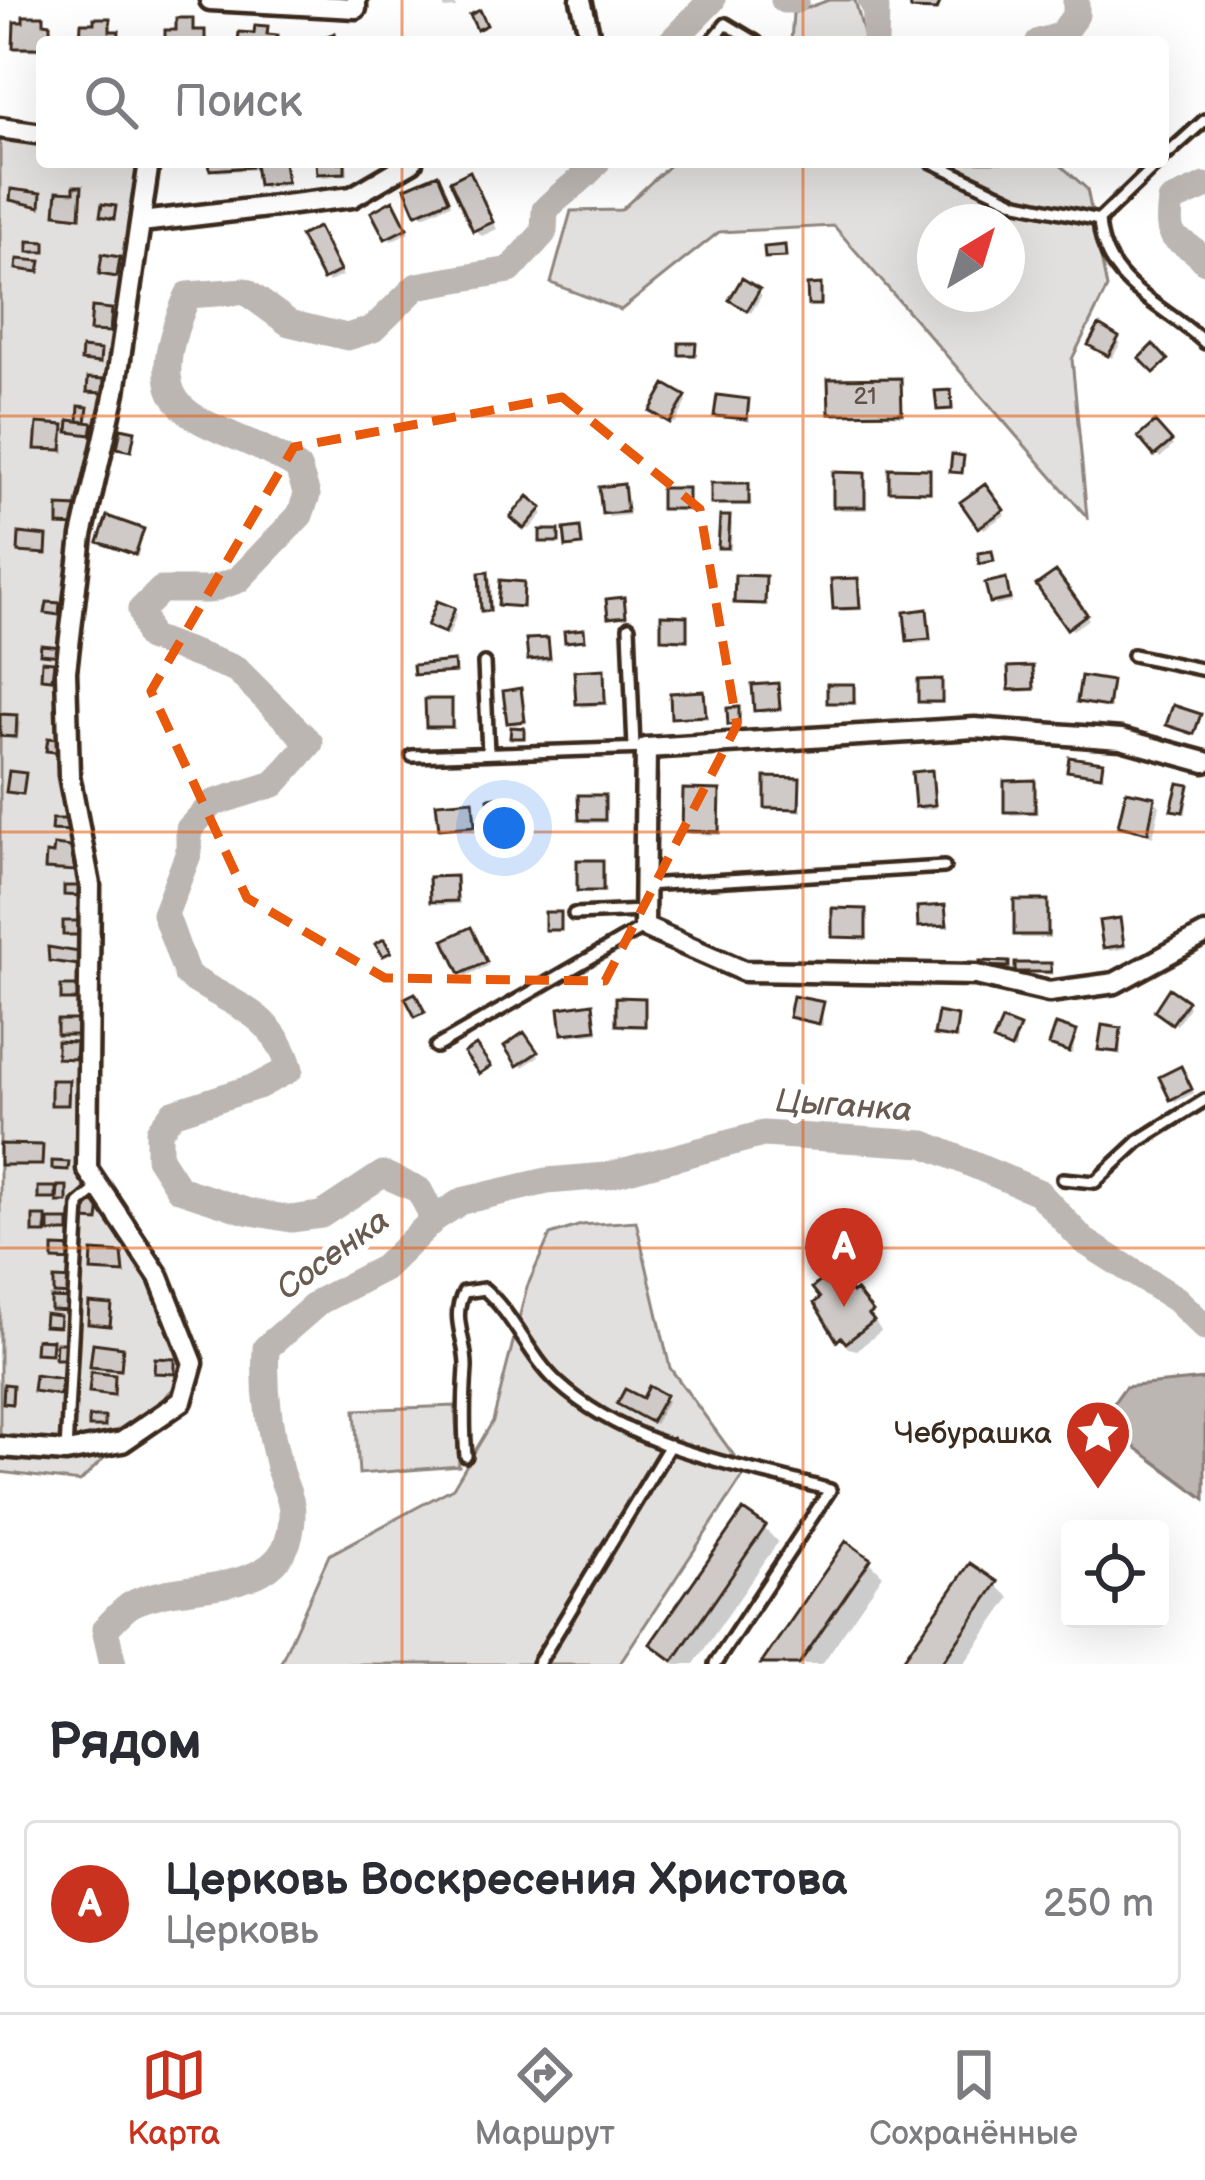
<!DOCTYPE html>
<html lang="ru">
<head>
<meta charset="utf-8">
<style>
  :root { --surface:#fff; --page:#f2f2f3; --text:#2b2b33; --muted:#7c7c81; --line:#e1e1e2; --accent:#c8321e }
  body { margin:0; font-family:"Balsamiq Sans",sans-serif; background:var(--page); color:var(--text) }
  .controls { position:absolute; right:36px; bottom:36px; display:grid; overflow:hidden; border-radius:12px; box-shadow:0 12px 48px #0002 }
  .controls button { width:108px; height:108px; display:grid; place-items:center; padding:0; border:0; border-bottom:3px solid var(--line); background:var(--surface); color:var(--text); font:60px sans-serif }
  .compass { position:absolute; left:917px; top:204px; width:108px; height:108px; border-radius:50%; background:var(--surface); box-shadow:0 12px 48px #0002; rotate:38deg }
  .you { position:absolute; left:504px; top:828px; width:42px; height:42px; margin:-30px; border:9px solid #fff; border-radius:50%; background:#1a73e8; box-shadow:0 0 0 18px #1a73e833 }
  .badge { display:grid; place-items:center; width:78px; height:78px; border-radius:50%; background:var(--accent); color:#fff; font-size:39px; font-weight:700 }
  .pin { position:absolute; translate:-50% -99px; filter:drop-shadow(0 3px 6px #0008) }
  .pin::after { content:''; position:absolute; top:63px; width:42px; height:36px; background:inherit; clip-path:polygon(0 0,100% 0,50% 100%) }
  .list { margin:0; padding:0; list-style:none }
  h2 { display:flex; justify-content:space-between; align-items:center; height:156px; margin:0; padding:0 48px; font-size:51px }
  h2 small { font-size:39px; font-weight:400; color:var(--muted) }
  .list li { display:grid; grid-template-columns:78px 1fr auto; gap:36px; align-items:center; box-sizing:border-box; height:168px; margin:0 24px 24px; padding:0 24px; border:3px solid var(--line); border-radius:12px }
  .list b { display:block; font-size:45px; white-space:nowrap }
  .list p { margin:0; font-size:39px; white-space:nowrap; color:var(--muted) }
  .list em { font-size:39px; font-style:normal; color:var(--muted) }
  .icon { flex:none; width:66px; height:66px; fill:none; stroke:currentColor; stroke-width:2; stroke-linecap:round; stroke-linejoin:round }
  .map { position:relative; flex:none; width:1205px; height:1664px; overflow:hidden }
  .search { position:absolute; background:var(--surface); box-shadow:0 12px 48px #0002; left:36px; right:36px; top:36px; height:132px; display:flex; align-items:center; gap:30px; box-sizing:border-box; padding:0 42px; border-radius:12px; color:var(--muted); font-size:45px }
  .sheet { height:348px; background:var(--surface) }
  nav { display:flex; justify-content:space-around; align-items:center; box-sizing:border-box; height:168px; border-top:3px solid var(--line); background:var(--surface); font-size:33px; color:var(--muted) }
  nav a { display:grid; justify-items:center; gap:6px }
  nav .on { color:var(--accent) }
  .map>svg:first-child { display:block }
</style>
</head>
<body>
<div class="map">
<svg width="1205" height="1664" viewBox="0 0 1205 1664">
  <rect width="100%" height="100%" fill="#fff"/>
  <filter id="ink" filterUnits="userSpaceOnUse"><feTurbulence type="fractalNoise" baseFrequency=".00833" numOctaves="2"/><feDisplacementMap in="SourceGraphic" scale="24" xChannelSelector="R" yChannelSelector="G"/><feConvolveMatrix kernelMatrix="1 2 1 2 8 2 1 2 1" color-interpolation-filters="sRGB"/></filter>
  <g filter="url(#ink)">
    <path fill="#e2e0de" stroke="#8e857e" stroke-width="3" fill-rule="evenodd" d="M829 0H855L866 42H791L793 13Z
      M0 131 42 137V162H142L130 215 63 722 86 888 76 1172C122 1219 170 1315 183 1379L80 1482 0 1472Z
      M673 162H1057L1087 189 1107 288 1072 359 1087 517 834 226 719 232 621 310 551 283 571 211 621 210ZM935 222H1007V294H935Z
      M636 1221 670 1368 746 1472 619 1664H280L329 1555 453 1488 493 1421 527 1287 550 1235 581 1225Z
      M455 1406 459 1466 359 1474 355 1410Z"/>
    <path fill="#bcb6b3" stroke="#887e77" stroke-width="3" d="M1205 1379V1499L1116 1433 1107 1412 1125 1387Z"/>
    <path fill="#0003" d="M441 0H455L456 8 445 9Z
      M43 19 53 30 52 42H42V51L20 50 16 46Z
      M212 162H253V167L286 162 289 185 264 188 259 169 216 172Z
      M319 162H347L348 175 323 177Z
      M470 175 497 229 482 236 475 230Z
      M441 181 451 204 423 216 419 213Z
      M396 208 409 232 391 241 388 237Z
      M321 234 342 276 329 282 325 279Z
      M743 282 762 295 751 313 736 303Z
      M1117 339 1121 343 1112 358 1095 348Z
      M900 381 904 416 832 413Z
      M684 398 687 402 675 424 657 414Z
      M748 402 750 422 718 415Z
      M1155 426 1173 446 1160 458 1142 438Z
      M62 428 65 453 38 448Z
      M929 472 932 494 892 490Z
      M864 476 867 510H840L836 506Z
      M748 486 752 506 714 503Z
      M623 487 629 515 609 517 605 513Z
      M687 491 691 512 664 508Z
      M988 491 1005 515 984 529 981 526Z
      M528 500 543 514 529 530 514 517Z
      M728 519 732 523 731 551 721 547Z
      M142 532 138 557 105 544Z
      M487 575 491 579 492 613 484 610Z
      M1059 578 1089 619 1073 630 1069 627Z
      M764 579 768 606 737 602Z
      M857 581 862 610 840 611 836 608Z
      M1005 581 1012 602 996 606 993 602Z
      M523 585 525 609 505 607 501 604Z
      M454 611 457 614 449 635 434 629Z
      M926 613 932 642 913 644 909 640Z
      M686 618 689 642 667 641 664 638Z
      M547 641 552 661 535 662 531 659Z
      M453 664 457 674H417Z
      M1032 669 1036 691 1015 692 1012 688Z
      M603 672 608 705 582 707 579 703Z
      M941 682 944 704H924L921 700Z
      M1111 684V709L1080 701Z
      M777 686 782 711 761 713 757 709Z
      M853 687 857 705 830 702Z
      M520 692 527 723 514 725 510 721Z
      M703 694 708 719 674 717Z
      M451 702 455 729H433L429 726Z
      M0 717 20 722 18 740 0 738Z
      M1102 765 1104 778 1070 770Z
      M931 774 937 808 922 810 918 806Z
      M799 781 802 812 768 807Z
      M1034 783 1038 814 1011 815 1007 811Z
      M1188 788 1186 814 1178 812 1175 809Z
      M718 793 721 835 689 834 685 830Z
      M603 798 607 823H585L582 819Z
      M1154 800 1160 806 1153 837 1121 825Z
      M472 803 478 829 442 828Z
      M602 863 606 893H584L580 890Z
      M455 879 460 904 437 905 433 901Z
      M1047 903 1050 938H1021L1017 934Z
      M944 908 949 928 921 925Z
      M865 912 868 940 835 936Z
      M1119 922 1126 948 1110 951 1106 947Z
      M474 935 488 966 466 976 462 973Z
      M1050 966 1054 975 1018 971Z
      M644 1001 647 1028H623L619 1024Z
      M1186 1003 1189 1007 1177 1025 1161 1014Z
      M822 1005 823 1026 792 1016Z
      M592 1006 598 1033 569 1036 565 1033Z
      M957 1018 958 1040 937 1034Z
      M1018 1030 1015 1050 1001 1044Z
      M1120 1031 1121 1055 1105 1052 1102 1049Z
      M1075 1034 1073 1054 1052 1044Z
      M527 1039 539 1056 523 1067 519 1064Z
      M1184 1073 1194 1093 1176 1102 1172 1098Z
      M853 1297 864 1303 881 1331 857 1350 848 1348 824 1320Z
      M664 1397 667 1401 655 1424 624 1407Z
      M764 1528 778 1542 694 1664H676L654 1644Z
      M869 1561 883 1575 822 1664H764Z
      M996 1585 1010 1598 964 1664H904Z"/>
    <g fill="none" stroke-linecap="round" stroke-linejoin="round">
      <path stroke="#bcb6b3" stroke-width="27" d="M784 0H796
        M871 0 876 9 875 42
        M671 42 712 0
        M1039 42 1060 36 1076 15V0
        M1205 186 1171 201C1164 251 1181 232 1205 261
        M434 1219 462 1201 547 1181 606 1176 763 1134 924 1144 1038 1192 1084 1241 1176 1299 1205 1327
        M113 1664 105 1629C113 1621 123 1609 132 1604 184 1576 294 1605 292 1512 292 1497 282 1482 279 1467 269 1429 264 1387 266 1348L320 1301 384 1268 434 1219 419 1190 383 1174 321 1215 291 1219 246 1211 179 1189 159 1158V1131L173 1113 258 1086 290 1069C273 1010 232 1006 187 975L165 914 189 852V829L213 803 274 784 310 743 236 669 149 637 141 610 161 590H209L238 580 300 515 307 495 298 468C212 412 128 434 188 295L245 291 289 323 347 337 373 329 417 286 510 270 544 232 545 210C563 191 582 182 597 162"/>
    </g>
    <path fill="#cfcac7" stroke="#3b2a1e" stroke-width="3" d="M910 0H941L937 10 911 9Z
      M480 10 487 25 477 30 470 15Z
      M23 16H44V23L50 24V42H42V48H13L14 22H23Z
      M94 18H110V31H119L118 42H80L81 23H94Z
      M176 18H193V30H205V42H165V30H176Z
      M255 25 268 26 267 34 278 35V42H238L239 32 254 33Z
      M335 33 336 41 346 42H311Z
      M209 162H251V167L210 170Z
      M263 162H284L287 182 258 185 255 163Z
      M316 162H345V173L317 174Z
      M470 171 493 222 473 231 450 181Z
      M438 174 449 200 416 214 405 188Z
      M74 186H82L80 217 55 214 57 191 74 192Z
      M11 189 41 193 40 207 10 200Z
      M393 200 407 228 385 239 371 212Z
      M102 204 116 206 114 219 100 216Z
      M318 227 340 271 323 280 300 236Z
      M28 241 45 242V252H28Z
      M785 245 786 257 765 258 764 247Z
      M102 254 120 257 117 277 99 274Z
      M17 259 41 261 39 272 16 269Z
      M742 278 760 289 747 311 729 300Z
      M821 284V305H808L807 285Z
      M92 307 112 309 110 332 90 331Z
      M1099 325 1119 337 1108 356 1088 345Z
      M679 343H696L695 355H679Z
      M1153 344 1168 360 1154 373 1139 358Z
      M82 348 101 350 100 363 81 361Z
      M88 378 104 379 103 393 87 392Z
      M901 378 902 413 829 414 828 379Z
      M665 384 686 396 670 423 650 411Z
      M951 390 952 409 937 410 935 391Z
      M717 395 749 399 747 419 714 416Z
      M79 406 88 407 86 422 78 421Z
      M69 420 93 423 91 435 68 432Z
      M1155 422 1172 441 1154 456 1138 437Z
      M37 423 64 425 62 450 35 449Z
      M121 428 135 431 131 451 117 448Z
      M952 454 964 456 962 473 950 472Z
      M889 468 930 469V492L889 491Z
      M833 472 865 473V507H833Z
      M711 483H749V504H711Z
      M624 484 627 512 602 514 599 487Z
      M985 484 1004 510 978 528 960 502Z
      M661 488H688V509H661Z
      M528 496 542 508 524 529 510 517Z
      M58 506 77 507 76 526 58 525Z
      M107 516 144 529 135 555 98 542Z
      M720 516H730L728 548H718Z
      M580 527 582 545 566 547 564 529Z
      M540 530H559V542H540Z
      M19 533 47 536 46 554 18 552Z
      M992 551 994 561 979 564 978 553Z
      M1056 571 1087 614 1067 629 1036 585Z
      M488 572 490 611H481L479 573Z
      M735 575 766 576 765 604 734 603Z
      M858 578 860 608 833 609 831 579Z
      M1006 578 1010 599 990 603 985 583Z
      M500 580 524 582 523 607 498 605Z
      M624 597 626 616 608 618 606 599Z
      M437 601 455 608 445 633 427 626Z
      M47 602 60 603 59 615 45 613Z
      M927 609 930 639 907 641 904 612Z
      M661 615 687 616V640L661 639Z
      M584 629 585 640 565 642 564 631Z
      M548 638 550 658 528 660 526 639Z
      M41 645 63 647V656L40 654Z
      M42 661 54 662 52 679 41 678Z
      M454 661 455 672 414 675 413 665Z
      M1033 666 1034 689 1009 690 1008 667Z
      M604 669 605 703 576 704 574 671Z
      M1081 676 1112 681 1108 707 1077 702Z
      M942 679V702H918V680Z
      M778 683 780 709 754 711 752 685Z
      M827 684H854V703H827Z
      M521 688 525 721 507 723 503 691Z
      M704 691 706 716 671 718 670 693Z
      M425 699H452V727H426Z
      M1173 705 1201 714 1194 734 1166 725Z
      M739 707V724L728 725 727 708Z
      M0 714 17 715 16 737 0 736Z
      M511 727 524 728V738H510Z
      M48 738 66 740 64 753 46 751Z
      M1069 757 1103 762 1101 776 1067 771Z
      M932 770 935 805 915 807 912 772Z
      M9 771 26 773 23 794 6 792Z
      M765 777 800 778 799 809 765 808Z
      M1035 780V812H1004V781Z
      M1178 783 1189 785 1183 812 1171 810Z
      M683 789 720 790 719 832 682 831Z
      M1126 791 1155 797 1148 833 1118 826Z
      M578 795H605V820H579Z
      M496 797 499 834 491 835 488 798Z
      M473 800 475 826 439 829 436 803Z
      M52 819H72V831L51 830Z
      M54 845 71 847 75 871 45 869 46 853 53 854Z
      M577 860H603V891H577Z
      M456 876 457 901 430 902 429 877Z
      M64 886H81V896L64 895Z
      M1014 900H1048V935H1014Z
      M945 905 947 925 918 927 917 907Z
      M832 908 866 909V938L832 937Z
      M545 912H561V930H545Z
      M1120 918 1124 945 1103 948 1099 921Z
      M63 921H79L78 935H63Z
      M471 927 487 962 460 974 444 940Z
      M384 939 391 952 383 956 375 944Z
      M48 947 79 952V965L49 961Z
      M980 961 1009 962V967L980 966Z
      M1015 963H1051V972H1015Z
      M61 986H82V1000H61Z
      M1169 988 1188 1001 1172 1024 1154 1011Z
      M415 993 425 1012 415 1017 405 998Z
      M793 996 824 1002 819 1024 789 1017Z
      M616 997 645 998V1026L616 1025Z
      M593 1003 596 1030 562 1034 559 1008Z
      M938 1012 958 1016 955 1038 934 1035Z
      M57 1020H78V1035H57Z
      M1002 1020 1020 1027 1011 1049 993 1041Z
      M1056 1024 1077 1031 1069 1052 1049 1045Z
      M1102 1025 1121 1028 1118 1052 1098 1050Z
      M524 1032 538 1052 517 1066 504 1046Z
      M57 1041 76 1042 75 1059 57 1058Z
      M476 1045 491 1066 479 1074 464 1053Z
      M1181 1066 1192 1089 1170 1100 1159 1077Z
      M51 1080H69L68 1105H51Z
      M0 1144 43 1145 42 1165H0Z
      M52 1161 69 1162 68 1170 52 1169Z
      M58 1186H67V1202H57Z
      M38 1187H56V1199H38Z
      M87 1201 100 1203 98 1221 85 1220Z
      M33 1216H46V1233H33Z
      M49 1220H69V1232H49Z
      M53 1247 76 1248 75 1261 53 1260Z
      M92 1251 122 1253 124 1273 91 1271Z
      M828 1275 836 1285 842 1280 852 1293 856 1290 873 1312 869 1315 874 1321 846 1343 841 1337 837 1341 814 1303 820 1298 812 1288Z
      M54 1279 73 1280V1295L54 1294Z
      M51 1298 71 1299 70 1311 51 1310Z
      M89 1303 112 1305 110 1326 88 1324Z
      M45 1314 60 1316 59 1327 44 1326Z
      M67 1336 71 1337 70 1359H55L56 1343H66Z
      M36 1339 52 1340 51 1354 35 1353Z
      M93 1343 123 1347 121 1370 90 1367Z
      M155 1358 175 1359V1374L154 1373Z
      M91 1372 115 1375 114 1395 89 1392Z
      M35 1375 62 1379 60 1395 33 1391Z
      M4 1384 13 1385 12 1404 3 1403Z
      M649 1386 666 1395 651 1422 617 1404 625 1389 643 1398Z
      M89 1417H105V1427H89Z
      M743 1510 766 1526 673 1661 650 1644Z
      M846 1541 871 1559 799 1664H761Z
      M970 1563 998 1582 941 1664H900Z"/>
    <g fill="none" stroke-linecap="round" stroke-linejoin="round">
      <g stroke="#3b2a1e" stroke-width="18">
        <path id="service" d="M711 42 726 24 756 42
          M1163 158 1205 120
          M932 162 1018 203 1099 220
          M1159 162 1099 220C1103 286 1163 303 1205 343
          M629 627 634 748
          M1133 655 1205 670
          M484 663 488 753
          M412 756 646 748
          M644 885 944 867
          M574 914 644 911
          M436 1047 644 927
          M1063 1179 1095 1182 1139 1141 1205 1100
          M66 1452 79 1204 100 1186
          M466 1456C463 1425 464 1398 466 1368 467 1341 450 1319 464 1292L484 1289C515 1316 528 1355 558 1383 630 1449 738 1464 830 1490L715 1664
          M538 1664 670 1445"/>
      </g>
      <g stroke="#3b2a1e" stroke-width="27">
        <path id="minor" d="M210 0 356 8V0
          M581 0 591 42
          M0 128 42 134
          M141 222 352 197 412 162
          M1205 762 1121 739 975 728 646 748 644 927 744 971 976 975 1049 992 1115 983 1205 934
          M0 1447 66 1452 122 1442 182 1401 193 1363 159 1277 87 1169 90 885 69 775 66 671 82 536 115 392 149 162"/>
      </g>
      <use href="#service" stroke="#fff" stroke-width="9"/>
      <use href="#minor" stroke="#fff" stroke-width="18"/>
    </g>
  </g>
  <path fill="none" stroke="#e8590c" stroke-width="9" stroke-dasharray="24 15" stroke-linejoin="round" d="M562 397 700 509 737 725 605 981 385 978 247 898 151 691 294 447Z"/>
  <path fill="none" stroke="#e8590c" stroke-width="3" stroke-opacity="0.55" d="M402 0V42M803 0V42M402 162V1664M803 162V1664M0 416H1205M0 832H1205M0 1248H1205"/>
  <defs>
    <g id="sight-pin" transform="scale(3.45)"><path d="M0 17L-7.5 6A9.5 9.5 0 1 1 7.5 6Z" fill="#c8321e" stroke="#fff"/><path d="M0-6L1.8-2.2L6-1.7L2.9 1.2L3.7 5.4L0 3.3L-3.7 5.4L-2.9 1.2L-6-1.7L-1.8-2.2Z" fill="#fff"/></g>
  </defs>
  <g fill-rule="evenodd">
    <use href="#sight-pin" x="1098" y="1433"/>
  </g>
  <g text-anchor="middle" stroke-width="12" stroke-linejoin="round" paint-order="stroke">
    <g font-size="24" fill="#605248">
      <text x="865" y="404">21</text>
    </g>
    <g font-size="30" fill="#3b2a1e" stroke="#fff" text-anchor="end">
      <text x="1052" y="1443">Чебурашка</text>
    </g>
    <g font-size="33" font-style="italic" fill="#685b52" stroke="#fff">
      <text transform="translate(844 1104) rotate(4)" y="12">Цыганка</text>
      <text transform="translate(332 1253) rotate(-36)" y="12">Сосенка</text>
    </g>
  </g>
</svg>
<div class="controls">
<button><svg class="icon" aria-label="locate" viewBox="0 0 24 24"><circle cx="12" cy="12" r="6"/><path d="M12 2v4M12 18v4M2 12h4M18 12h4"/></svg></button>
</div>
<svg class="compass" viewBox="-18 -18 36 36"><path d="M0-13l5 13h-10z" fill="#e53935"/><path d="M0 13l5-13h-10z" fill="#7c7c81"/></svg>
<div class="you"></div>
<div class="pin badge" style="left:844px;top:1307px">A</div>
<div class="search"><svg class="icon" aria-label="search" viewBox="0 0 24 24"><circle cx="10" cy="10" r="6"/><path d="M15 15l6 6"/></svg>Поиск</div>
</div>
<section class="sheet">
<h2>Рядом<small></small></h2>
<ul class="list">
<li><span class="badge">A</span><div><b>Церковь Воскресения Христова</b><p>Церковь</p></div><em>250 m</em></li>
</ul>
</section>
<nav>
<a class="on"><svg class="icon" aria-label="map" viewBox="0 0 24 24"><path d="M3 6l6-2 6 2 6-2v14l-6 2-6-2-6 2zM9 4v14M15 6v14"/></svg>Карта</a>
<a><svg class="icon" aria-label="directions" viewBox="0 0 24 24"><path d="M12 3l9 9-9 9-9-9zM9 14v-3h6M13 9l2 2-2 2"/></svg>Маршрут</a>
<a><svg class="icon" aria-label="saved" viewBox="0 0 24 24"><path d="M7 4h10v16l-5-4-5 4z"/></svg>Сохранённые</a>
</nav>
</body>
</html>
